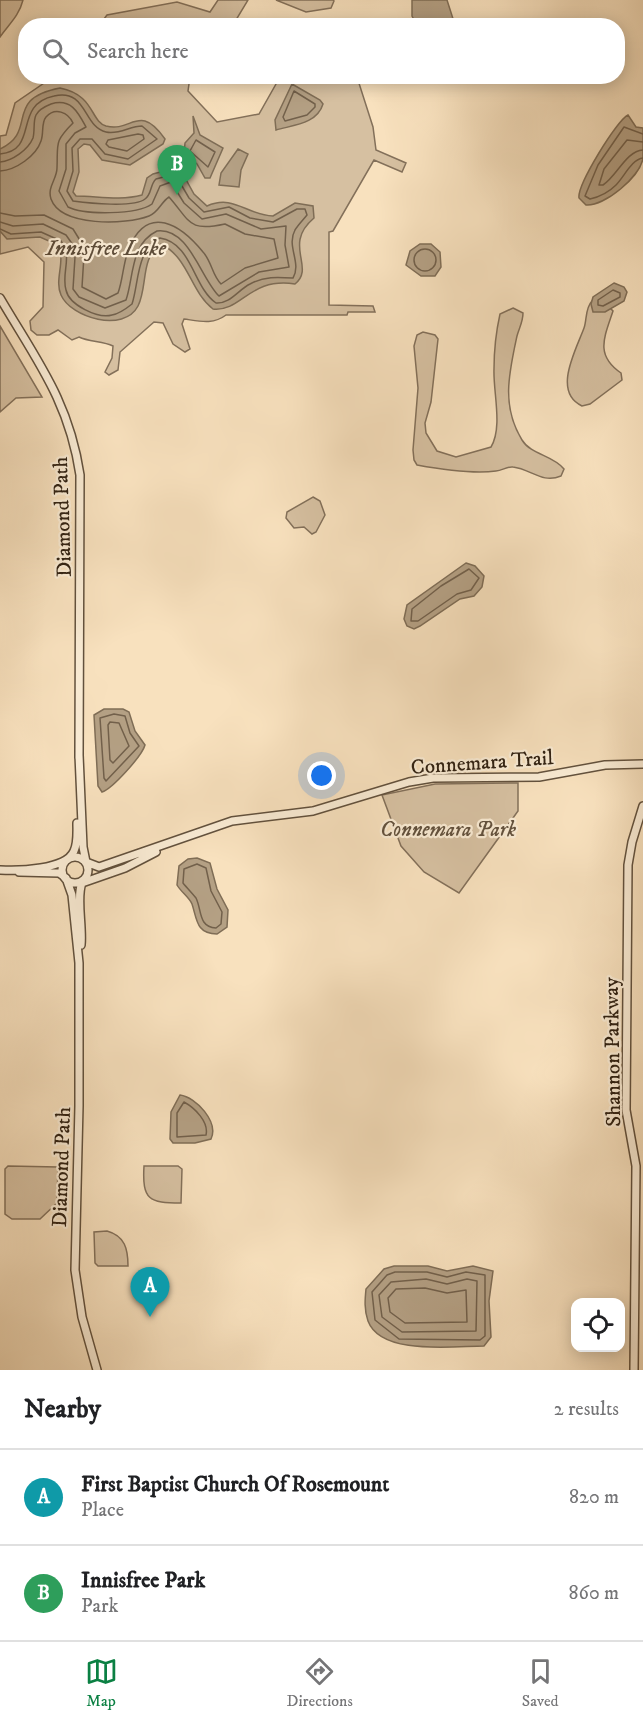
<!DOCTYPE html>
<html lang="en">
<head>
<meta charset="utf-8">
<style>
  :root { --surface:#fff; --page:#f6f6f6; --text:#202124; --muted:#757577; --line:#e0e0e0; --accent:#0b8043 }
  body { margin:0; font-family:"IM FELL DW Pica",serif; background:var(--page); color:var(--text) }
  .controls { position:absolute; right:18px; bottom:18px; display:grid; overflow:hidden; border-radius:12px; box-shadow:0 3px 15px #0003 }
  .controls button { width:54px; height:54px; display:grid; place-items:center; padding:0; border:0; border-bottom:2px solid var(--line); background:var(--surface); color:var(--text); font:30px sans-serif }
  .you { position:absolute; left:322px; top:776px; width:21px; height:21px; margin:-15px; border:4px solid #fff; border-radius:50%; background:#1a73e8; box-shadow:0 0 0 9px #1a73e833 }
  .badge { display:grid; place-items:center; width:39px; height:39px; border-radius:50%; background:var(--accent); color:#fff; font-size:20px; font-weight:700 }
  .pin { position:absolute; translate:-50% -50px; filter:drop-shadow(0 2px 3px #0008) }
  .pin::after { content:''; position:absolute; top:32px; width:21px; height:18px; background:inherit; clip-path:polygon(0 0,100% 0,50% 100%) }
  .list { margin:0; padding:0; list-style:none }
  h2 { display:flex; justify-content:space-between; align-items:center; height:78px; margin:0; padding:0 24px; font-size:26px }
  h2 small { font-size:20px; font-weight:400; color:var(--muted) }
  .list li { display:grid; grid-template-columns:39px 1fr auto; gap:18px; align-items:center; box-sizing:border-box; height:96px; padding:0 24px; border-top:2px solid var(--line) }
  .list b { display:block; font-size:22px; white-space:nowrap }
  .list p { margin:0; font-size:20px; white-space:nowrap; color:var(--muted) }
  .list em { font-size:20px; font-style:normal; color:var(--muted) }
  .icon { flex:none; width:33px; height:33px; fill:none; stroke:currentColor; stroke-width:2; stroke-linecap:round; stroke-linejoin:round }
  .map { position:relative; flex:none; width:643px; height:1370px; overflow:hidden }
  .search { position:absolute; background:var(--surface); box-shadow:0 3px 15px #0003; left:18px; right:18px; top:18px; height:66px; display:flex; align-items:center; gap:15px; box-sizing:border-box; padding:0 21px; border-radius:24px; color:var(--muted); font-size:22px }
  .sheet { height:270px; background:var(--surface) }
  nav { display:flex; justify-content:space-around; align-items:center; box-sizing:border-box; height:84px; border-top:2px solid var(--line); background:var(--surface); font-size:16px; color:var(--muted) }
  nav a { display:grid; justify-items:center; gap:3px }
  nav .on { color:var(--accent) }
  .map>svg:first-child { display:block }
</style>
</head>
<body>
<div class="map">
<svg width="643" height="1370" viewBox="0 0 643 1370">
  <rect width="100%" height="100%" fill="#f8e1be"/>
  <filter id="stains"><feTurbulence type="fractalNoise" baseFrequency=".00333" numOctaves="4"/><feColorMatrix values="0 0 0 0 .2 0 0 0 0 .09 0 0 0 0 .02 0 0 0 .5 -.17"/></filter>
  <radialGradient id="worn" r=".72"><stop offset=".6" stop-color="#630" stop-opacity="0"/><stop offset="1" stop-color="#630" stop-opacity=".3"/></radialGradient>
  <path fill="#d6c0a1" stroke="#83705a" stroke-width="1.5" d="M0 0H23C19 16 9 24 0 37Z
    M218 0H248L233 25H92L96 20 104 19 107 15 177 2 210 12Z
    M276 0H333L334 1 331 8 306 12Z
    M53 77H190L188 91 217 122 259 114 280 77H357L373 127 376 150 406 163 402 172 374 160 333 231 329 232V305L373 306 375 312H348L347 315H226C213 325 199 321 184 319L182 324 190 349 185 352 173 344 163 323 154 322 120 352 118 370 109 375 105 372 112 358 113 346C103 341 89 342 79 337L72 340 58 330 49 335H37L31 330 30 321 43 307 44 262 28 247 0 254V136L6 135 15 103Z
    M592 301 606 304 613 311C604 338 595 355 621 373L622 380 590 404 582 406C552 392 576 350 584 328 587 320 585 308 592 301Z
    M513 308 523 313C523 322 519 328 517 336 509 373 501 406 522 440 531 455 553 455 564 469L561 476C542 484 531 469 513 467 507 466 502 471 496 471 474 474 439 469 417 465L414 460 413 450 418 388 414 346 417 335 423 332 435 335 438 339 431 402 425 423 426 433 437 451 456 457 491 447C503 427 493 392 494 369 494 351 496 332 500 314Z
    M0 326 42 397 16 398 0 412Z
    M313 497 320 501 325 515 316 532 312 534 304 527 294 528 286 518 287 512Z
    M518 783V811L459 893 424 872 401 846 382 795 435 784Z
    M8 1166 58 1167 57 1203 40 1219H12L5 1214V1169Z
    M144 1166H178L182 1169 181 1203C149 1203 142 1200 144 1166Z
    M107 1231C125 1236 128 1249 128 1266H98L95 1263 94 1232Z"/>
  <path fill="#b4a084" stroke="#7f6d56" stroke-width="1.5" d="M412 0H447L455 25H417L412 16Z
    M292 84 320 100 323 104C317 124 293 125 276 130L275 120Z
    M60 88C95 95 90 121 106 126 132 133 139 102 165 139L163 144 130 165 102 160 90 145 84 144 78 149 79 172 73 192 76 196C97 196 120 201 142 195L147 178 153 174 179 167 194 194 207 206C234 194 246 215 273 216L295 203 313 206 314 218C282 245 316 267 295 284 249 277 242 312 213 309 190 291 189 258 161 244 140 258 148 286 138 306 124 333 71 318 61 295 54 279 66 262 58 245L40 237 7 239 0 231V149C39 131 2 99 60 88Z
    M628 115 636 127 643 128C643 138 643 148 643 158 640 177 605 206 586 205L579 198C577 185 617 120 628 115Z
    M193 116 200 135 223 148 210 178H205L197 164 184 154 185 143 194 133Z
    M238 149 248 154 241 170 239 187 219 185 221 173Z
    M420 244H431L440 252 441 267 435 276H421L406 265 410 251Z
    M614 283 624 287 627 292 624 301 605 312H593L591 304 593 297Z
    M466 563 475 566 484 576 482 587 474 596 460 599 420 626 414 629 407 626 404 619 407 605Z
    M104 709H123L129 712 135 731 145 745C142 756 112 789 102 792L98 786 94 715Z
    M197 858 210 863 217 889 228 910 227 927 217 934C196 934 197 919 192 904 189 897 181 892 177 885L179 866 188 859Z
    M180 1095C196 1097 219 1122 211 1139L195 1143H173L170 1139 171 1112Z
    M394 1266H428L447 1271 473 1266 493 1271 489 1301 491 1337 484 1346C454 1346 381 1356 368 1321 364 1310 365 1299 366 1289L384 1269Z"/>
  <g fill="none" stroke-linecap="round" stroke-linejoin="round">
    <path stroke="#72604b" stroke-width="1.5" d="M294 91 315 104V107L307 115 285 121 283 117Z
      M138 134 143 135 144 139 127 151 109 147 106 144 108 140Z
      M643 134 624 127 598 165 585 196 590 199C599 197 609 192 616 185 624 177 632 159 643 158
      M196 140 215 152 208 167 190 151Z
      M643 142 627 140 604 169 599 185H603C617 176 626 151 643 150
      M0 154C40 150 12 105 54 96 87 88 83 127 106 132 119 135 130 126 142 126L157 139 128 159 105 154 92 139H80L72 148 73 171 67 191 73 201C88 203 134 208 145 199 152 194 150 184 156 179L175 174 189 198 204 212 229 207 250 218 273 222 297 209H305L307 215C303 220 298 225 295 230 286 246 302 263 293 278 278 277 264 276 250 284 238 290 230 304 216 303 193 287 192 243 160 238 136 250 139 283 132 304 127 308 119 314 112 315 98 319 69 305 66 290 61 273 73 257 61 241L41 232 11 234 0 229
      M0 162C12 161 28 150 33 138 35 130 33 121 36 115 39 109 46 106 51 104 71 98 78 112 86 127L75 133 66 144V169L59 191 68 207C84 215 137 215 152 204L160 186 171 182 184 203 202 219 226 214 261 229 286 226 285 245 289 267 259 272 219 296C201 279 189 227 157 231 130 244 134 277 126 300L105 308 79 297 73 289 75 257 73 245 66 235 43 224 13 226 0 222
      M0 171C16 170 36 156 41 141 44 133 41 123 46 117 55 107 68 112 73 123 54 142 58 143 57 168 57 179 47 187 51 199 61 227 126 225 149 216 159 212 161 202 169 197 191 222 188 232 225 224L245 234 274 239 278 258 245 268 221 284C212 275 212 262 203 252 181 225 148 203 129 248 123 263 123 280 118 293L106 299 82 287 84 255 81 242 73 229 44 215 15 216 0 213
      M414 260a11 11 0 1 1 22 0a11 11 0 1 1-22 0Z
      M613 290 620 293V297L603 306 598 305V300Z
      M469 569 479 578 471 590 457 594 418 621H411L412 609 441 586Z
      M114 714 125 716 130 733 139 746 106 781 104 778 100 718Z
      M110 722 119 723 129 746 113 763 110 760 108 725Z
      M197 864 206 868 211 891 222 912 221 924 216 928C198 927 202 910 196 898 192 893 187 888 183 883L184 869Z
      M184 1102C195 1108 209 1122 206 1135L177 1137V1113Z
      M395 1272H427L447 1277 466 1272 485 1275V1336L480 1340 399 1339 375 1320 372 1292 387 1275Z
      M426 1279 447 1284 467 1279 477 1281 476 1331 402 1332 382 1317 379 1295 391 1282Z
      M425 1288 447 1293 466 1290 467 1322 405 1323 390 1312 388 1298 396 1289Z"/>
    <g stroke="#62513d" stroke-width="10">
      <path id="tertiary" d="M0 298C37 361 69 401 80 475L79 758
        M79 755 83 847 86 862 99 867 232 821 313 811 409 782 433 778 539 777 605 765 643 764
        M62 870a13 13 0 1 1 26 0a13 13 0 1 1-26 0Z
        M0 870C18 871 66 870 74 851 78 843 77 832 77 823
        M19 872 59 873 66 878 72 895 79 963V1106L75 1270 82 1317 97 1370
        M81 945C83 927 76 897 82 883L125 868 156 852
        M634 1370 636 1166 626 1110 628 865 632 842 643 806"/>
    </g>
    <use href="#tertiary" stroke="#faecd5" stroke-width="7"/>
  </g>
  <g text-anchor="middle" stroke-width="4.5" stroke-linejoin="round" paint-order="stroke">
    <g font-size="21" fill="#302112" stroke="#faecd5">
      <text transform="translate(62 517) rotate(-92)" y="7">Diamond Path</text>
      <text transform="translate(482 762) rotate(-4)" y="7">Connemara Trail</text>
      <text transform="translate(612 1052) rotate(-91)" y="7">Shannon Parkway</text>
      <text transform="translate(61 1167) rotate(-88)" y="7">Diamond Path</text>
    </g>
    <g font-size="21" font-style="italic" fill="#62513d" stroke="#faecd5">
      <text x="448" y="836">Connemara Park</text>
    </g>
    <g font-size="22" font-style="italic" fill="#5e4d3a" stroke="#faecd5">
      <text x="106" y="255">Innisfree Lake</text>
    </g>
  </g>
  <rect width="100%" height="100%" filter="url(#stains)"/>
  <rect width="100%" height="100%" fill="url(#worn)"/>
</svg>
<div class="controls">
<button><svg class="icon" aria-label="locate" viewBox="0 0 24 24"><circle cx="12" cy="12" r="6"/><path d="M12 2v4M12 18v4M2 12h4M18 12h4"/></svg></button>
</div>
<div class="you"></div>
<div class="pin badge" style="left:150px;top:1317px;background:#0f9aa8">A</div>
<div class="pin badge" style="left:177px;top:195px;background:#2e9e5b">B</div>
<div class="search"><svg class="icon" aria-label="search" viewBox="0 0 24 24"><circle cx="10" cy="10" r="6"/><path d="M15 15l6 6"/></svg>Search here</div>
</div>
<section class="sheet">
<h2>Nearby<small>2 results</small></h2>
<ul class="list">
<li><span class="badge" style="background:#0f9aa8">A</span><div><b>First Baptist Church Of Rosemount</b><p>Place</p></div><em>820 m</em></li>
<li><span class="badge" style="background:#2e9e5b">B</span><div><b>Innisfree Park</b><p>Park</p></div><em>860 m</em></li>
</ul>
</section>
<nav>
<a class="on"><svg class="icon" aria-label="map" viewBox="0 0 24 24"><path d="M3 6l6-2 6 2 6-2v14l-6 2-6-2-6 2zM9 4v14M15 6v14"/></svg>Map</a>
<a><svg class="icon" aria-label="directions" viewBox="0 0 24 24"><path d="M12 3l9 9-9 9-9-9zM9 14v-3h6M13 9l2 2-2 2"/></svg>Directions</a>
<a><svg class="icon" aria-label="saved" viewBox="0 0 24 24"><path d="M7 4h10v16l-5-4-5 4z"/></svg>Saved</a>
</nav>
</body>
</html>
